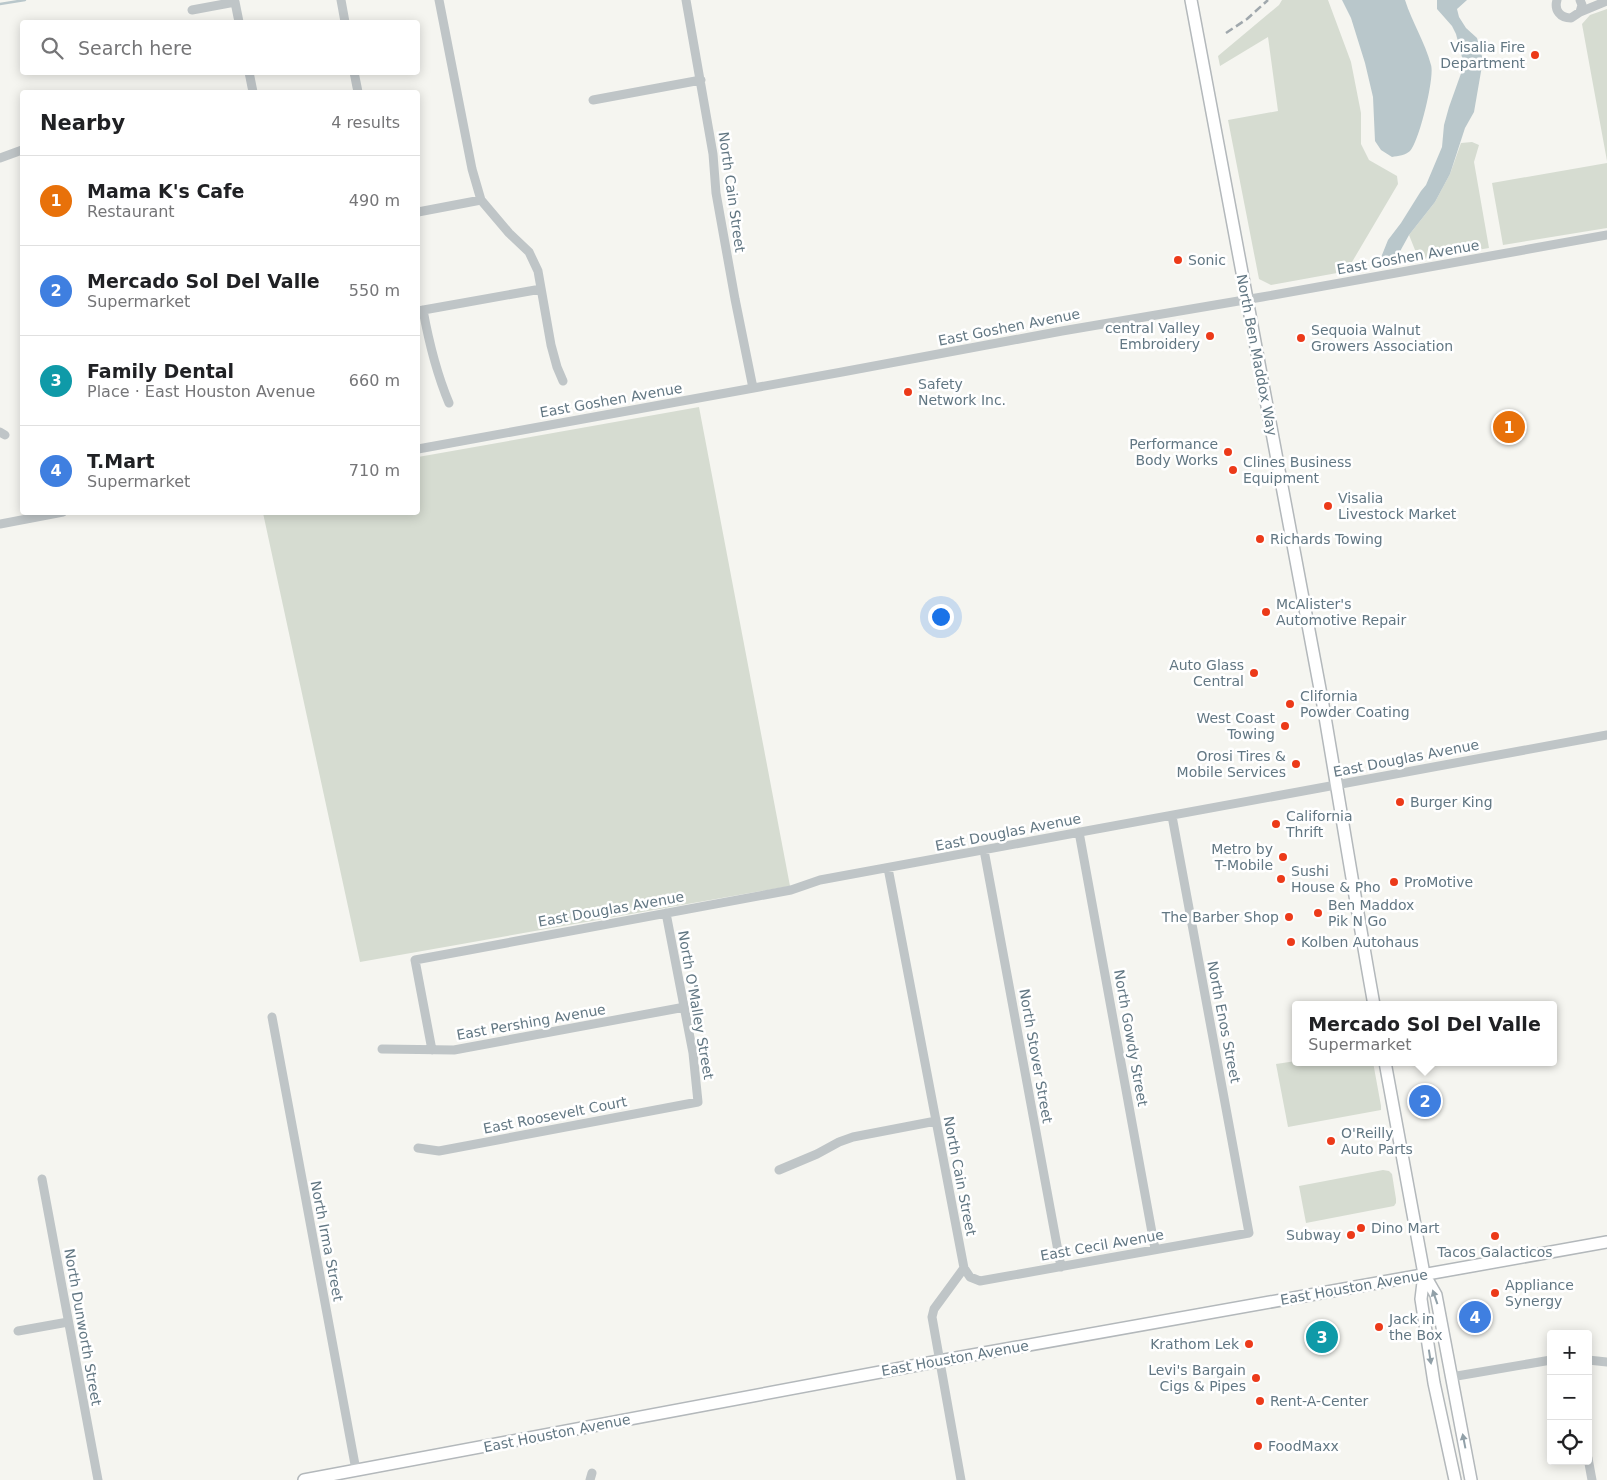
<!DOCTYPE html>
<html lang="en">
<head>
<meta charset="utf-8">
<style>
  :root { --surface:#fff; --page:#f2f2f2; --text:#202124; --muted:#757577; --line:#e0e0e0; --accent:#ec3a19 }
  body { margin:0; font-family:"DejaVu Sans",sans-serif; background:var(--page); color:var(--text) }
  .controls { position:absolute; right:15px; bottom:15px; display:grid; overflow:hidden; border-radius:5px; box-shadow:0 2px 12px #0003 }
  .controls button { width:45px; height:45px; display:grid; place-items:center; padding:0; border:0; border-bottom:1px solid var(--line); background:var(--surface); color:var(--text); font:25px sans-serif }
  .you { position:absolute; left:940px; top:616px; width:18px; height:18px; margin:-12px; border:4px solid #fff; border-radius:50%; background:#1a73e8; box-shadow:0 0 0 8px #1a73e833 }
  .badge { display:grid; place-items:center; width:32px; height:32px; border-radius:50%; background:var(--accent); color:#fff; font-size:16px; font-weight:700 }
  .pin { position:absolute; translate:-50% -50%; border:2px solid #fff; box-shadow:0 1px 5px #0006 }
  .popup { position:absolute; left:1292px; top:1001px; width:265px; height:65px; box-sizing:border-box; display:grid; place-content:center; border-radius:5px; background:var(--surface); filter:drop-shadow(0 1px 4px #0005); font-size:16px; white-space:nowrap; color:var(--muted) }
  .popup b { font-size:19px; color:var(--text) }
  .popup::after { content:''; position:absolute; left:50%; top:100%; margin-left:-10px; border:10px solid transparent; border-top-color:var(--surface) }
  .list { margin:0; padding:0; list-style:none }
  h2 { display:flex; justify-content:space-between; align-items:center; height:65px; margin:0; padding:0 20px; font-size:21px }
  h2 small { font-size:16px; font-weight:400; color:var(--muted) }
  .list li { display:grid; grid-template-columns:32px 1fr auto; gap:15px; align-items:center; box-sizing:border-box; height:90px; padding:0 20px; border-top:1px solid var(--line) }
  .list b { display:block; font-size:19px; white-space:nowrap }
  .list p { margin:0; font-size:16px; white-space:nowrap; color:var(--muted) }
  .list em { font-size:16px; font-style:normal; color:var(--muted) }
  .icon { flex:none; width:28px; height:28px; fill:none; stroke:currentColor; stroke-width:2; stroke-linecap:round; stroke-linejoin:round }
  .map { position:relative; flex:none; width:1607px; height:1480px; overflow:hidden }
  .search { position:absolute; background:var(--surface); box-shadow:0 2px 12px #0003; left:20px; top:20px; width:400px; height:55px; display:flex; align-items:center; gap:12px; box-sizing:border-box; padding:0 18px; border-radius:5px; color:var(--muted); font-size:19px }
  .panel { position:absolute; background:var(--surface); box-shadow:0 2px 12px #0003; left:20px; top:90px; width:400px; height:425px; border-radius:5px }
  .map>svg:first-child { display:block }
</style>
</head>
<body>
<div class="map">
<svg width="1607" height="1480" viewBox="0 0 1607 1480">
  <rect width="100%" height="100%" fill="#f5f5f0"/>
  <path fill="#d6dcd1" d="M1282 0H1328L1351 62 1361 113V144L1369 160 1397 176 1398 184 1352 262 1341 266 1337 273 1271 285 1259 279 1228 120 1278 111 1268 37 1220 66 1218 56 1279 5Z
    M1607 9V161L1582 24 1590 15Z
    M1472 142 1479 145 1474 162 1489 248 1419 260 1409 235 1435 202 1450 174 1461 143Z
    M1607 163V228L1503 245 1492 183Z
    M699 407 790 886 360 962 263 513 418 512V457Z
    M1296 1061V1062H1373L1381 1106V1110L1288 1127 1276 1064Z
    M1383 1170 1389 1171 1392 1174 1396 1199V1203L1394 1206 1306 1223 1299 1186Z"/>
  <path fill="#b9c7cb" d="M1342 0H1405C1412 22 1425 42 1431 65 1435 77 1419 142 1410 151 1406 155 1398 156 1392 157L1381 150 1375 141 1373 97 1365 63 1351 18Z
    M1437 0H1467L1457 9 1459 17 1466 28 1477 38 1483 60 1474 112 1465 128 1450 174 1435 202 1409 235 1398 255 1388 264 1381 265 1380 260 1388 240 1401 223 1421 191 1426 185 1442 147 1444 125 1449 107 1464 65 1456 34 1452 26 1437 9Z"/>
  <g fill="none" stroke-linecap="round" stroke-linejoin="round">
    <path stroke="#b9c7cb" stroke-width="2.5" d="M0 4 25 0"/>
    <g stroke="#b3b8bb" stroke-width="14">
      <path id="major" d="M1191 0 1323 705C1340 805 1356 905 1374 1005
        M1385 1062 1424 1274 1421 1299 1434 1383 1455 1480
        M1424 1274 1436 1295 1471 1480
        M304 1480 939 1361 1607 1242"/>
    </g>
    <path stroke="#bfc5c7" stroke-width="9" d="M341 0 345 22
      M439 0 472 169 481 200
      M686 0 713 154 716 193 735 299 753 388
      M1557 0C1554 10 1560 18 1571 18L1580 12 1582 5 1580 0
      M192 10 235 2 239 22
      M1580 12 1607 1
      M249 72 253 92
      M354 72 358 92
      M593 100 701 80
      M0 158 22 150
      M418 212 481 200 509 233 529 252 538 271 551 345 557 367 563 381
      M423 310C429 343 436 372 449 403
      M418 311 541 289
      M0 432 5 435
      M418 449 842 372 1062 331 1262 297 1607 235
      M0 524 63 512
      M1079 832 1155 1249
      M984 850 1061 1267
      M888 868 964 1268 934 1309 932 1317 961 1480
      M272 1017 356 1470
      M382 1049 454 1050 685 1007
      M432 1050 415 960 791 890 820 880 1607 735
      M418 1148 439 1151 698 1102 693 1053 666 913
      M779 1170 817 1154 839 1142 853 1137 936 1121
      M42 1179 98 1480
      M964 1268 970 1277 980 1281 1249 1233 1172 816
      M18 1331 68 1322
      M1588 1360 1607 1362
      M1451 1377 1551 1360
      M1588 1458 1592 1480
      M590 1480 592 1473"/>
    <use href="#major" stroke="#fff" stroke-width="11"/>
    <path stroke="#a0a8ad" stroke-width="2.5" stroke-dasharray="8 4" stroke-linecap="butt" d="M1226 33 1247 19 1268 0"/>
  </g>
  <defs><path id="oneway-solid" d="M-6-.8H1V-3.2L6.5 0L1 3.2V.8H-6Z" transform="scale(1.25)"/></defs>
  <g fill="#91a0a8">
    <use href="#oneway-solid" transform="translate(1435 1297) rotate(-109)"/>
    <use href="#oneway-solid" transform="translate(1430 1357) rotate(81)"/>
    <use href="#oneway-solid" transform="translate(1464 1441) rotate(-101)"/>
  </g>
  <g fill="#ec3a19" stroke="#fff" stroke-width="2">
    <circle cx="1535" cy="55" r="5"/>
    <circle cx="1178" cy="260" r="5"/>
    <circle cx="1210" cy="336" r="5"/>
    <circle cx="1301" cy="338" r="5"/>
    <circle cx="908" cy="392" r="5"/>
    <circle cx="1228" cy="452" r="5"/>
    <circle cx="1233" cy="470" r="5"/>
    <circle cx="1328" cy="506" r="5"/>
    <circle cx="1260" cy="539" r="5"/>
    <circle cx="1266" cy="612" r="5"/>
    <circle cx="1254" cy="673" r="5"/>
    <circle cx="1290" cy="704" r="5"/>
    <circle cx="1285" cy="726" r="5"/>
    <circle cx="1296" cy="764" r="5"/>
    <circle cx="1400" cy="802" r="5"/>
    <circle cx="1276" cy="824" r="5"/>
    <circle cx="1283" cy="857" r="5"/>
    <circle cx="1281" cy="879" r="5"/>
    <circle cx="1394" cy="882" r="5"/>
    <circle cx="1318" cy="913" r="5"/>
    <circle cx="1289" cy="917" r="5"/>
    <circle cx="1291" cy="942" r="5"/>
    <circle cx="1331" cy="1141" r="5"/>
    <circle cx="1361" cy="1228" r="5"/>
    <circle cx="1351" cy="1235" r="5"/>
    <circle cx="1495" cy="1236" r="5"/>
    <circle cx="1495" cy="1293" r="5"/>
    <circle cx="1379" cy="1327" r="5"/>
    <circle cx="1249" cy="1344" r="5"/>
    <circle cx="1256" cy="1378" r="5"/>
    <circle cx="1260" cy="1401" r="5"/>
    <circle cx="1258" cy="1446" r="5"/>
  </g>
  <g text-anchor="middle" stroke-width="5" stroke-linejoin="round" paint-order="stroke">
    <g font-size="14" fill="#627783" stroke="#fff" text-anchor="start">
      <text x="1525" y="52" text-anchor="end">Visalia Fire<tspan x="1525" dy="16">Department</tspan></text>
      <text x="1188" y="265">Sonic</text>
      <text x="1200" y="333" text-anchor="end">central Valley<tspan x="1200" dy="16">Embroidery</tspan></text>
      <text x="1311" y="335">Sequoia Walnut<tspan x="1311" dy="16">Growers Association</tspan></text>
      <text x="918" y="389">Safety<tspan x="918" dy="16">Network Inc.</tspan></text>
      <text x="1218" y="449" text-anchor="end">Performance<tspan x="1218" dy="16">Body Works</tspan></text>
      <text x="1243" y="467">Clines Business<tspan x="1243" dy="16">Equipment</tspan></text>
      <text x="1338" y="503">Visalia<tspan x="1338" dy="16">Livestock Market</tspan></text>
      <text x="1270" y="544">Richards Towing</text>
      <text x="1276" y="609">McAlister's<tspan x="1276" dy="16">Automotive Repair</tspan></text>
      <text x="1244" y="670" text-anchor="end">Auto Glass<tspan x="1244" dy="16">Central</tspan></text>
      <text x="1300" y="701">Clifornia<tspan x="1300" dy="16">Powder Coating</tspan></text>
      <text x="1275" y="723" text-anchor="end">West Coast<tspan x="1275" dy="16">Towing</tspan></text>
      <text x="1286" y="761" text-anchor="end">Orosi Tires &amp;<tspan x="1286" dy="16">Mobile Services</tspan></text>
      <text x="1410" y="807">Burger King</text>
      <text x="1286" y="821">California<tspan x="1286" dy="16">Thrift</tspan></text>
      <text x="1273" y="854" text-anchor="end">Metro by<tspan x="1273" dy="16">T-Mobile</tspan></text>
      <text x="1291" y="876">Sushi<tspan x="1291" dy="16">House &amp; Pho</tspan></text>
      <text x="1404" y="887">ProMotive</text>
      <text x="1328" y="910">Ben Maddox<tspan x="1328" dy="16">Pik N Go</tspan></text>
      <text x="1279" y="922" text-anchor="end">The Barber Shop</text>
      <text x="1301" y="947">Kolben Autohaus</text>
      <text x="1341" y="1138">O'Reilly<tspan x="1341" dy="16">Auto Parts</tspan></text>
      <text x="1371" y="1233">Dino Mart</text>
      <text x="1341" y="1240" text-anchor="end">Subway</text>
      <text x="1495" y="1257" text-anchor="middle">Tacos Galacticos</text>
      <text x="1505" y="1290">Appliance<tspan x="1505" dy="16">Synergy</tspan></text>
      <text x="1389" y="1324">Jack in<tspan x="1389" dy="16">the Box</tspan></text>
      <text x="1239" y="1349" text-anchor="end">Krathom Lek</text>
      <text x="1246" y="1375" text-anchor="end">Levi's Bargain<tspan x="1246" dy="16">Cigs &amp; Pipes</tspan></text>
      <text x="1270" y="1406">Rent-A-Center</text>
      <text x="1268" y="1451">FoodMaxx</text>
    </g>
    <g font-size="14" fill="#627783" stroke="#fff">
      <text transform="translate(732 192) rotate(82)" y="5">North Cain Street</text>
      <text transform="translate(1408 257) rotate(-10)" y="5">East Goshen Avenue</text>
      <text transform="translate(1009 327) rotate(-11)" y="5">East Goshen Avenue</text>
      <text transform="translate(1257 355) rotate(79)" y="5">North Ben Maddox Way</text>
      <text transform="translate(611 400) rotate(-10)" y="5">East Goshen Avenue</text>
      <text transform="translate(1406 758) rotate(-11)" y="5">East Douglas Avenue</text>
      <text transform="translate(1008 832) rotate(-11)" y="5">East Douglas Avenue</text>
      <text transform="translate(611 909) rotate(-10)" y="5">East Douglas Avenue</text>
      <text transform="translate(696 1005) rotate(80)" y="5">North O'Malley Street</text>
      <text transform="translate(531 1022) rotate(-10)" y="5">East Pershing Avenue</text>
      <text transform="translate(1224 1022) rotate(79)" y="5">North Enos Street</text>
      <text transform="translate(1131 1038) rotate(80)" y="5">North Gowdy Street</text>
      <text transform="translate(1036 1056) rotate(80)" y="5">North Stover Street</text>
      <text transform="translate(555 1115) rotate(-11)" y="5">East Roosevelt Court</text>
      <text transform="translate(960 1176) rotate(79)" y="5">North Cain Street</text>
      <text transform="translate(327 1241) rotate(79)" y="5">North Irma Street</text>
      <text transform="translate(1102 1245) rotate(-10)" y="5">East Cecil Avenue</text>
      <text transform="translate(1354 1287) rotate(-10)" y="5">East Houston Avenue</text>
      <text transform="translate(83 1327) rotate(80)" y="5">North Dunworth Street</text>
      <text transform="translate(955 1358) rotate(-10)" y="5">East Houston Avenue</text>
      <text transform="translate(557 1433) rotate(-11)" y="5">East Houston Avenue</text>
    </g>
  </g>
</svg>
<div class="controls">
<button>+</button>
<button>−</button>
<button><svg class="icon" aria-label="locate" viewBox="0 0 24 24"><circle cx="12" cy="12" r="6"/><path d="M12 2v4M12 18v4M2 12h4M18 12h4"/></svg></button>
</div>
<div class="you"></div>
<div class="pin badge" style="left:1509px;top:427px;background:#e8710a">1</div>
<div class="pin badge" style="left:1425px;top:1101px;background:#3f7fe0">2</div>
<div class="popup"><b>Mercado Sol Del Valle</b>Supermarket</div>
<div class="pin badge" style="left:1322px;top:1337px;background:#0f9aa8">3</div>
<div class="pin badge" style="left:1475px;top:1317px;background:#3f7fe0">4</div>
<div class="search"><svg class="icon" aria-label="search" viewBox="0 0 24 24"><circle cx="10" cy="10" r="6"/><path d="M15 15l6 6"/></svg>Search here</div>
<section class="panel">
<h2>Nearby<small>4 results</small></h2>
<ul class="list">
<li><span class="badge" style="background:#e8710a">1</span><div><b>Mama K's Cafe</b><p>Restaurant</p></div><em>490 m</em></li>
<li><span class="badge" style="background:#3f7fe0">2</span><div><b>Mercado Sol Del Valle</b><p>Supermarket</p></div><em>550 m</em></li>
<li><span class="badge" style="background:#0f9aa8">3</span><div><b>Family Dental</b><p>Place · East Houston Avenue</p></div><em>660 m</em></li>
<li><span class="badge" style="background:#3f7fe0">4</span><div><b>T.Mart</b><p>Supermarket</p></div><em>710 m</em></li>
</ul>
</section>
</div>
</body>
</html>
